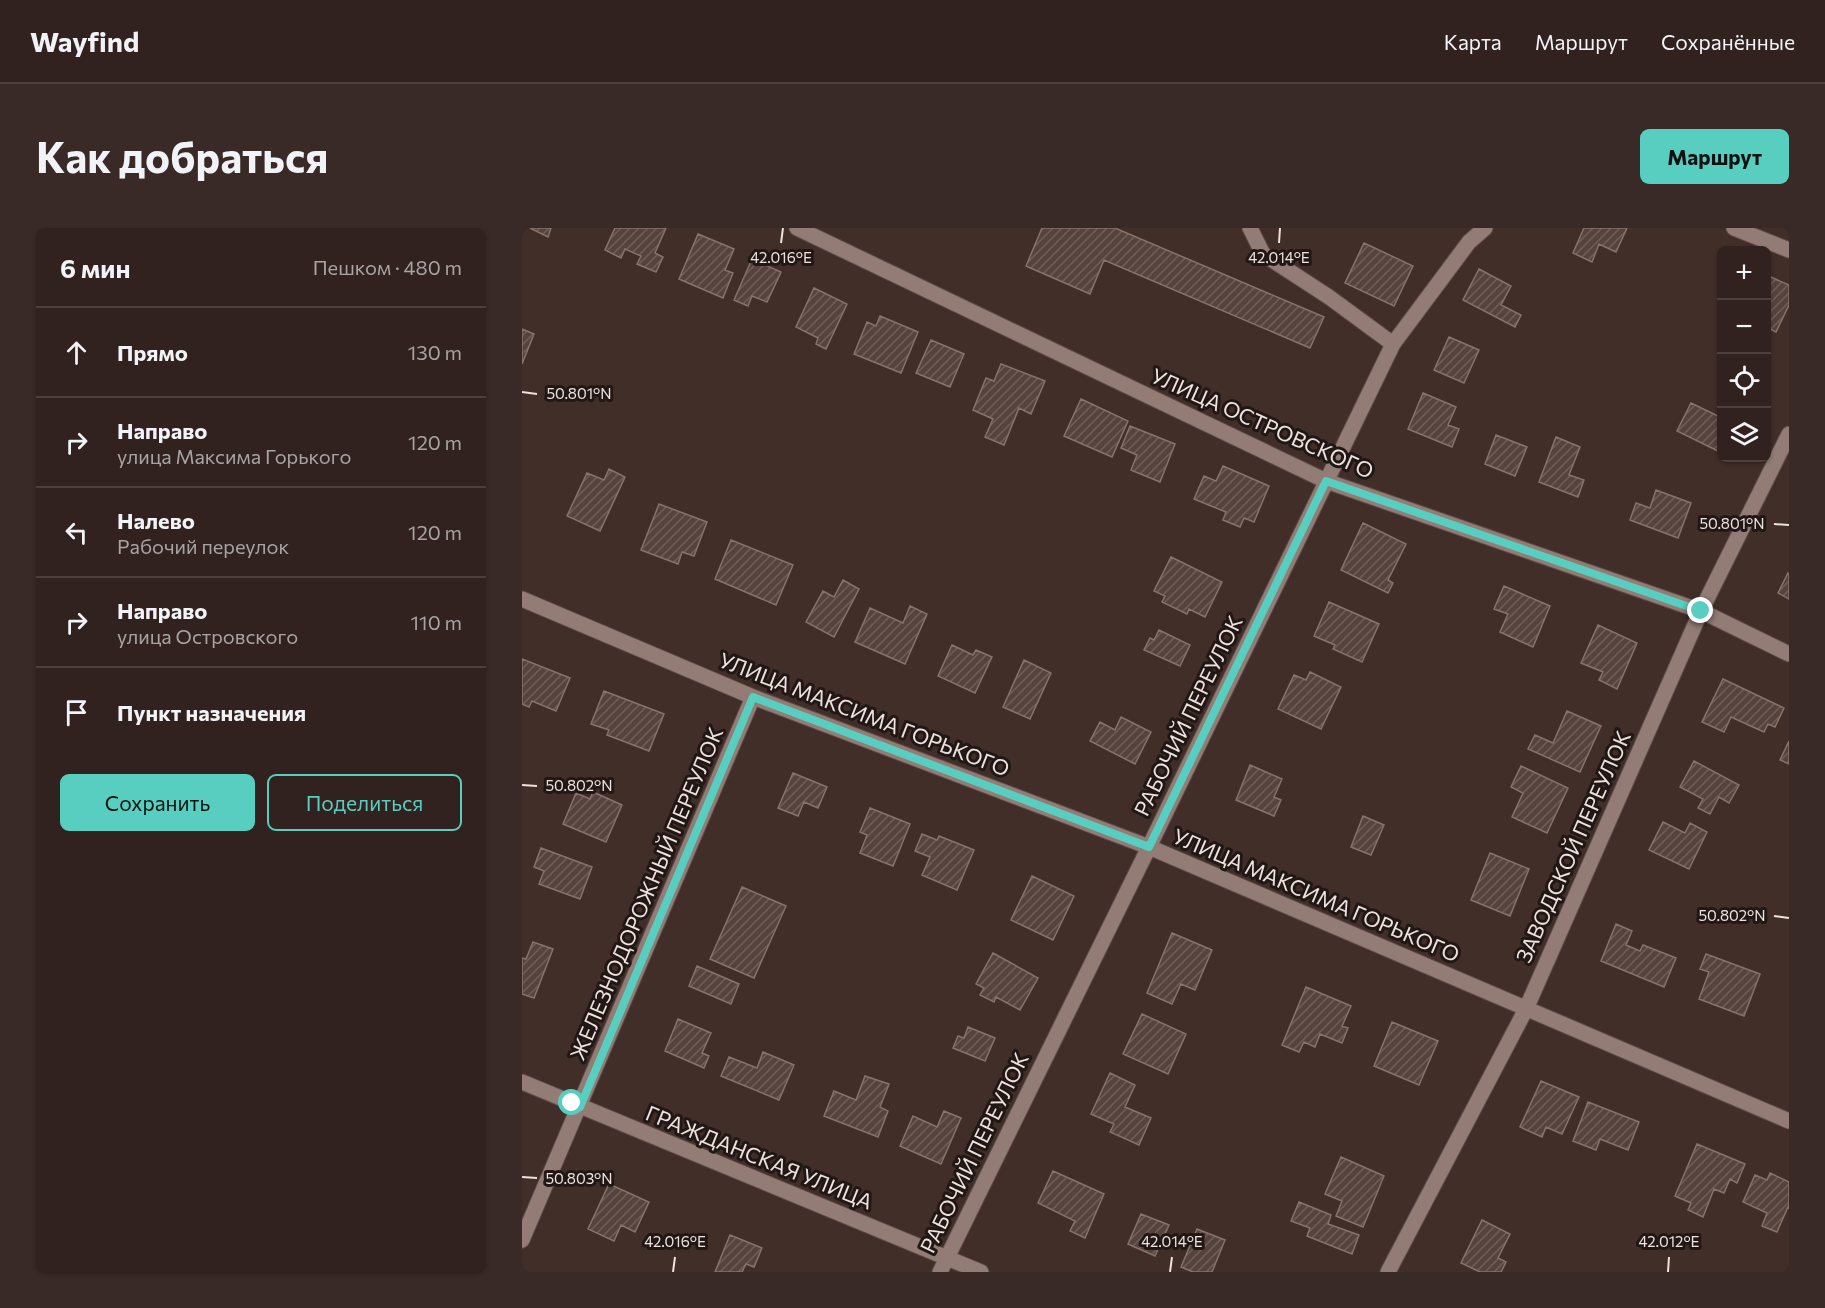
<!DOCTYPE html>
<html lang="ru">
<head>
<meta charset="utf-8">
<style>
  :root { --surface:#31221f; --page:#392a28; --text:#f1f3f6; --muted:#a8a4a4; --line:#4c3f3d; --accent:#58cec0 }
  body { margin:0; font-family:Commissioner,sans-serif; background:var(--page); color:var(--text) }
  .controls { position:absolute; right:18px; top:18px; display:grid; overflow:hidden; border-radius:9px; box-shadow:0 2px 4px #0004 }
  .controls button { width:54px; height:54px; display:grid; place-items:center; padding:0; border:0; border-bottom:2px solid var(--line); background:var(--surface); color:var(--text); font:30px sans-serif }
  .stop { position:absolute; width:18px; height:18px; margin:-14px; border:4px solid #58cec0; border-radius:50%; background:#fff }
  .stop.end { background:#58cec0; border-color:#fff; box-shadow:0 2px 6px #0008 }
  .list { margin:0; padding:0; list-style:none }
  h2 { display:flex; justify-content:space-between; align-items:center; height:78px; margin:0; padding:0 24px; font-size:26px }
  h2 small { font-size:20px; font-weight:400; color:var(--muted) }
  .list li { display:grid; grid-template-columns:39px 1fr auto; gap:18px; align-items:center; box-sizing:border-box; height:90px; padding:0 24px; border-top:2px solid var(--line) }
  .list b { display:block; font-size:22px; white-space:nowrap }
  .list p { margin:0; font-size:20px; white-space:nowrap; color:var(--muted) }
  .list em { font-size:20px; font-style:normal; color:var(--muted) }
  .actions { display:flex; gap:12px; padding:18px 24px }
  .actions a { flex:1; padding:14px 0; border:2px solid var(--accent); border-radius:9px; text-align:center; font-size:21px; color:var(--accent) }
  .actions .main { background:var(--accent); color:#111 }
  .icon { flex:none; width:33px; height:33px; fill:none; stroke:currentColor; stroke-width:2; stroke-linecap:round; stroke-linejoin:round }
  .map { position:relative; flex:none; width:1267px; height:1044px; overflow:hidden; border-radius:9px }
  header { display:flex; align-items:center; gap:36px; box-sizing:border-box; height:84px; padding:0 30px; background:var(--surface); border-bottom:2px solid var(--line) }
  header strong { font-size:28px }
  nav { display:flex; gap:33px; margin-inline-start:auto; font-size:21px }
  .intro { display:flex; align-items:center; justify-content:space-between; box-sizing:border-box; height:144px; padding:0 36px }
  h1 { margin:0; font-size:42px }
  .button { padding:15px 27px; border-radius:9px; background:var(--accent); color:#111; font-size:21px; font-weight:700 }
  main { display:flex; gap:36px; padding:0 36px }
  aside { flex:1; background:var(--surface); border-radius:9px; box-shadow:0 2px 4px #0004 }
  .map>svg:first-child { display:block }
</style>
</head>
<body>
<header>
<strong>Wayfind</strong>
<nav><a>Карта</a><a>Маршрут</a><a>Сохранённые</a></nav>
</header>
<div class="intro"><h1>Как добраться</h1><a class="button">Маршрут</a></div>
<main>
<aside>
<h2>6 мин<small>Пешком · 480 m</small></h2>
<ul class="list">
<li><svg class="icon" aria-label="ahead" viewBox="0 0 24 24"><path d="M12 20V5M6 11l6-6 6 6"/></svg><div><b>Прямо</b></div><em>130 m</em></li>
<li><svg class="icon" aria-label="right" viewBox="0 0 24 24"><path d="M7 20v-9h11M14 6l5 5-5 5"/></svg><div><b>Направо</b><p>улица Максима Горького</p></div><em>120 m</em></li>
<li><svg class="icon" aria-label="left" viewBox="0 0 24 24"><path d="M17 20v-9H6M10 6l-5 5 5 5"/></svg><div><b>Налево</b><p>Рабочий переулок</p></div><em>120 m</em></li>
<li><svg class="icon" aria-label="right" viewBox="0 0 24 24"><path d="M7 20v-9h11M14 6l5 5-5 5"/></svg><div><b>Направо</b><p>улица Островского</p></div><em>110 m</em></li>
<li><svg class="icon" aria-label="arrive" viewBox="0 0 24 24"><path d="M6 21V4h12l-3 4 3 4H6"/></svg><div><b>Пункт назначения</b></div></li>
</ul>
<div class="actions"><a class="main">Сохранить</a><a>Поделиться</a></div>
</aside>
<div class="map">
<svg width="1267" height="1044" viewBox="0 0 1267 1044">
  <defs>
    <pattern id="building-hatch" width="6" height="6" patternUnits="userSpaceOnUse" patternTransform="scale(1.5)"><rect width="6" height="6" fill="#57433e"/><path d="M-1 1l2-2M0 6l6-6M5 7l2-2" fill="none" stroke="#6f5e59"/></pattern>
  </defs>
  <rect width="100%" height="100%" fill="#412e29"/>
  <path fill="url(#building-hatch)" stroke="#88726c" stroke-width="1.5" d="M8 0H29L26 9Z
    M93 0H144L133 25 141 29 134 44 115 36 119 28 103 21 99 30 83 22Z
    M520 0H593L802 89 788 120 582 32 568 66 504 38Z
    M1062 0H1105L1094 24 1077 16 1070 34 1051 25Z
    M176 6 212 21 203 42 211 45 201 70 157 51Z
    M842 15 891 38 872 78 823 55Z
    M230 31 259 44 245 74 230 68 226 78 212 72Z
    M957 41 989 58 979 77 999 87 993 99 941 72Z
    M1244 47 1267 57V77L1254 104 1244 99Z
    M292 60 325 76 304 121 294 116 296 110 274 99Z
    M358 88 396 104 379 145 332 126 345 94 354 98Z
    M0 101 12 106 0 136Z
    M927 109 957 122 942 155 912 142Z
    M409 112 442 126 428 159 394 145Z
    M479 136 523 153 509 186 497 180 482 217 463 209 471 191 451 182 464 150 472 153Z
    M901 165 934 179 926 197 937 201 930 219 886 201Z
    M559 171 606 193 590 229 542 208Z
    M1169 175 1200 190 1198 224 1155 203Z
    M608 198 653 216 638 254 609 242 615 227 599 220Z
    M974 207 1005 219 993 248 963 236Z
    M1034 209 1058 219 1047 247 1062 252 1056 269 1017 254Z
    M701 238 747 258 732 294 722 290 718 299 701 292 704 284 672 271 682 248 694 253Z
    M87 241 103 249 78 303 45 288 65 245 82 252Z
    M1134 262 1169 275 1156 310 1108 292 1114 275 1128 280Z
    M137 276 185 294 172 328 160 324 156 336 119 322Z
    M841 295 884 316 866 352 871 355 866 365 819 342Z
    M209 312 271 337 254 377 193 351Z
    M649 329 700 354 683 389 667 381 665 386 640 374 643 368 632 363Z
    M1266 345 1267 346V371L1256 365Z
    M321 352 337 361 312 409 284 394 301 363 312 369Z
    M982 358 1028 378 1011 419 978 404 986 386 972 381Z
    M807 374 857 396 840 434 811 421 813 417 792 408Z
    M388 378 405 386 383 436 333 414 348 380 381 395Z
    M1076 397 1115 415 1095 461 1077 452 1081 444 1059 435Z
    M637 402 668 417 658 438 622 422 628 410 632 412Z
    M430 417 451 427 454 422 470 429 453 465 416 448Z
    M0 431 48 450 34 483 10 473 7 479 0 476Z
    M502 432 529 445 508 491 481 479Z
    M788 444 819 459 799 501 756 481 772 447 784 452Z
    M1201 451 1262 480 1253 499 1246 496 1242 504 1209 489 1202 504 1180 494Z
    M82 463 142 486 127 523 85 507 87 502 69 496Z
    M1045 483 1079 498 1058 544 1006 521 1013 507 1031 515Z
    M599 489 629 504 613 536 568 513 578 494 593 502Z
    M1267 513V536L1258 532Z
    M1172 533 1217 557 1207 575 1197 569 1188 586 1176 580 1181 571 1158 559Z
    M728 537 760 551 752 569 759 572 752 588 714 572Z
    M999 538 1046 560 1025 605 990 589 1001 565 989 559Z
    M271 545 305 559 296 580 282 574 276 588 256 580Z
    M71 564 100 577 84 614 41 596 54 565 68 571Z
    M348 580 388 596 371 638 338 625 345 607 338 604Z
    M841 588 862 597 849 627 829 619Z
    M1141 594 1163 605 1168 595 1185 604 1167 641 1127 622Z
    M400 606 415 612 417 608 452 622 435 662 400 647 408 629 393 623Z
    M19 620 70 639 58 671 17 656 22 643 12 639Z
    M968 625 1007 641 988 688 949 672Z
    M510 648 552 668 531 712 489 692Z
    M220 659 264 678 232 750 188 731Z
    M1094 696 1110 703 1104 717 1118 723 1121 717 1154 730 1142 759 1079 733Z
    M650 705 690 722 673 762 659 756 650 776 625 765Z
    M11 714 31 721 12 770 0 766V730L4 731Z
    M471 725 516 750 498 782 474 769 472 774 458 767 462 760 454 756Z
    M1184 726 1238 746 1222 788 1177 771 1187 744 1178 741Z
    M175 738 217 756 209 776 167 758Z
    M784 759 829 778 820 798 826 800 820 815 798 806 793 819 782 814 777 824 760 817Z
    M620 786 664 806 646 846 601 826Z
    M156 791 189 805 180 825 187 828 182 840 143 823Z
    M870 794 916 813 897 857 852 838Z
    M446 799 473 810 463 833 431 820 436 808 442 810Z
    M241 824 272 837 257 872 199 848 207 829 235 840Z
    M588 845 613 857 603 879 629 890 617 917 588 904 592 896 569 886Z
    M343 848 367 856 358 879 366 883 356 909 302 888 312 863 334 872Z
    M1019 853 1057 869 1040 906 1024 899 1020 909 998 899Z
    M1066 874 1117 894 1106 922 1078 911 1074 922 1051 913Z
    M422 883 439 890 419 936 378 918 391 888 415 899Z
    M1175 916 1223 936 1215 955 1208 951 1202 965 1192 961 1181 989 1166 982 1169 975 1153 968Z
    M819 929 862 948 841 999 814 988 820 973 803 966Z
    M531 943 582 966 563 1010 548 1003 553 993 516 975Z
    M1248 945 1267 954V980L1266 979 1255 1004 1240 998 1245 985 1221 974 1233 947 1245 952Z
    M87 956 127 974 113 1004 99 997 92 1013 66 1001Z
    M777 974 809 987 806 996 837 1007 830 1026 785 1008 788 1000 769 993Z
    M619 986 647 997 633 1028 606 1016Z
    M960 992 988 1006 976 1030 984 1034 979 1044H958L939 1035Z
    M675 1001 703 1012 690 1044H671L659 1039Z
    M208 1007 240 1020 232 1039 224 1036 220 1044H193Z"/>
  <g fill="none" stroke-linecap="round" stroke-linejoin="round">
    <g stroke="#5b4b46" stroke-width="17">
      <path id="minor" d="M275 0 804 253 1179 383 1267 426
        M728 0 741 26 807 69 871 116
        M1212 0 1267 22
        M0 371 231 469 627 619 1267 893
        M0 854 459 1044
        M0 1012 231 469
        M418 1044 627 619 871 116 947 14 963 0
        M866 1044 1004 781 1179 383 1267 206"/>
    </g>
    <use href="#minor" stroke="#937c76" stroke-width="15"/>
  </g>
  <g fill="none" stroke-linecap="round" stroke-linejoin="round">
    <path stroke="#58cec0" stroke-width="8" d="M50 875 58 879 231 469 627 619 804 253 1179 383"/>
  </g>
  <path fill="none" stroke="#eee1de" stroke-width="2" d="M259 15 261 0M757 15 758 0M0 164 15 166M1252 296 1267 297M0 557 15 558M1252 688 1267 690M0 949 15 950M151 1044 153 1029M648 1044 650 1029M1146 1044 1147 1029"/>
  <g text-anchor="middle" stroke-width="6" stroke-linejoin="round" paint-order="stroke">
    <g font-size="21" fill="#eee1de" stroke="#211816">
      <text transform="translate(740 196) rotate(24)" y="7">УЛИЦА ОСТРОВСКОГО</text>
      <text transform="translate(342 487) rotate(21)" y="7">УЛИЦА МАКСИМА ГОРЬКОГО</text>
      <text transform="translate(667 488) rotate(-64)" y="7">РАБОЧИЙ ПЕРЕУЛОК</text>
      <text transform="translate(1052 619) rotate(-66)" y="7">ЗАВОДСКОЙ ПЕРЕУЛОК</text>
      <text transform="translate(125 666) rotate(-67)" y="7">ЖЕЛЕЗНОДОРОЖНЫЙ ПЕРЕУЛОК</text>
      <text transform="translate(794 668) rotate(23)" y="7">УЛИЦА МАКСИМА ГОРЬКОГО</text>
      <text transform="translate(453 925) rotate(-64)" y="7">РАБОЧИЙ ПЕРЕУЛОК</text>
      <text transform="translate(237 930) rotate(22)" y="7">ГРАЖДАНСКАЯ УЛИЦА</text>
    </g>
  </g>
  <g font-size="15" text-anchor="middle" fill="#eee1de" stroke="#211816" stroke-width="6" stroke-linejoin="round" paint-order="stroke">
    <text x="259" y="35">42.016°E</text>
    <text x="757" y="35">42.014°E</text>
    <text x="57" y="171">50.801°N</text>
    <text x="1210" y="301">50.801°N</text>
    <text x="57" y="563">50.802°N</text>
    <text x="1210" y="693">50.802°N</text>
    <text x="57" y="956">50.803°N</text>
    <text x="153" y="1019">42.016°E</text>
    <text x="650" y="1019">42.014°E</text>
    <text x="1147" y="1019">42.012°E</text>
  </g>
</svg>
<div class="controls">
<button>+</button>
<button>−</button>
<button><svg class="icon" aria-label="locate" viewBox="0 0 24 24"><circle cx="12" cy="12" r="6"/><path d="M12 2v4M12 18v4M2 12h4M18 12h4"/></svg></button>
<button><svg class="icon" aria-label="layers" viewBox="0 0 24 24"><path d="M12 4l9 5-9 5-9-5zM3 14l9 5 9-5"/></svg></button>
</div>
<div class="stop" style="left:50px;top:875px"></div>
<div class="stop end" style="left:1179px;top:383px"></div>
</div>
</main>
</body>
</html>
